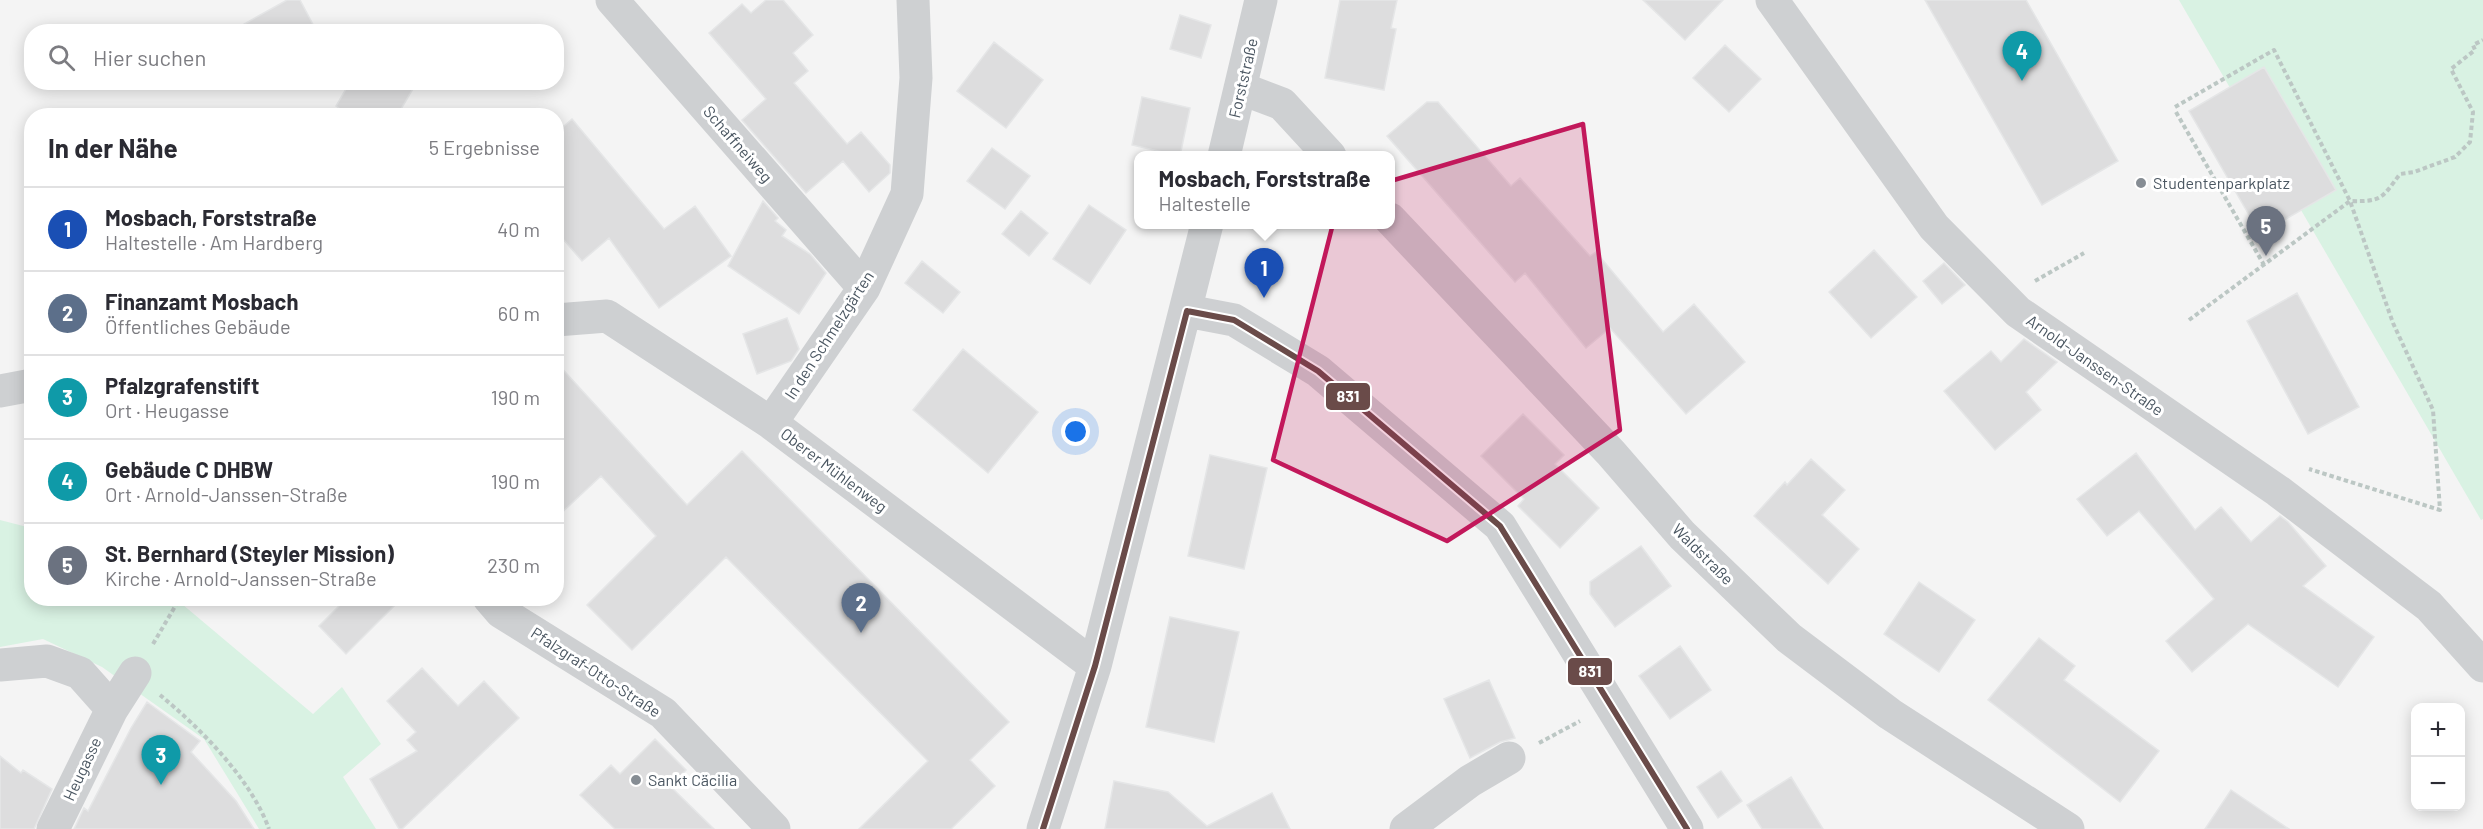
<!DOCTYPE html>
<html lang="de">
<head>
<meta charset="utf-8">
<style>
  :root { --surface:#fff; --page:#f7f7f7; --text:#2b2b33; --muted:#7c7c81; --line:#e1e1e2; --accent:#868d94 }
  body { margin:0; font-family:Barlow,sans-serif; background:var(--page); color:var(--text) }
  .controls { position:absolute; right:18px; bottom:18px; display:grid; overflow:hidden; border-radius:12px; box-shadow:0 3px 15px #0003 }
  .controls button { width:54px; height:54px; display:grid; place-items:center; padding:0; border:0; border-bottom:2px solid var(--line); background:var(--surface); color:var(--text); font:30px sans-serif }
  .you { position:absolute; left:1076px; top:432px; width:21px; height:21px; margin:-15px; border:4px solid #fff; border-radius:50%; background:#1a73e8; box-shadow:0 0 0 9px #1a73e833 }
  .badge { display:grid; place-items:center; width:39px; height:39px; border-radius:50%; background:var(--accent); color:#fff; font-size:20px; font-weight:700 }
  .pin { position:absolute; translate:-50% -50px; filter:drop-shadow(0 2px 3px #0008) }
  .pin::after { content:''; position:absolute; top:32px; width:21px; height:18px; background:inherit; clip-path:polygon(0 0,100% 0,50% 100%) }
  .popup { position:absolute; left:1134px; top:151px; width:261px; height:78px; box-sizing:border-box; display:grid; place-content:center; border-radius:12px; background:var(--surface); filter:drop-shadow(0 2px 4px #0005); font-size:20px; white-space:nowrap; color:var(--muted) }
  .popup b { font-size:22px; color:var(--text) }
  .popup::after { content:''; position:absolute; left:50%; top:100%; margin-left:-12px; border:12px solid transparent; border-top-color:var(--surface) }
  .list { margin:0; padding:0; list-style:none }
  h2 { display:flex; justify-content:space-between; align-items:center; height:78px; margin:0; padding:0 24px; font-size:26px }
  h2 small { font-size:20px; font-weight:400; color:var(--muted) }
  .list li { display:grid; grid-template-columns:39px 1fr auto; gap:18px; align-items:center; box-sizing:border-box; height:84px; padding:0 24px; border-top:2px solid var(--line) }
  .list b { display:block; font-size:22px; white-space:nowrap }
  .list p { margin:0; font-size:20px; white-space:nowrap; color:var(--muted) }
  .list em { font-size:20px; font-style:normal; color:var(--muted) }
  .icon { flex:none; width:33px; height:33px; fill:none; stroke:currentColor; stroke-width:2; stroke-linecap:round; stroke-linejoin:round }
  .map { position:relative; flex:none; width:2483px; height:829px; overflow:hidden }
  .search { position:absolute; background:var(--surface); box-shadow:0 3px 15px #0003; left:24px; top:24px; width:540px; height:66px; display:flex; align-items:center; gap:15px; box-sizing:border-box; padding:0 21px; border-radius:24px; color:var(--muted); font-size:22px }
  .panel { position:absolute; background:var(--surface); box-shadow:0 3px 15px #0003; left:24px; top:108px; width:540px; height:498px; border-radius:24px }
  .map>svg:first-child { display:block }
</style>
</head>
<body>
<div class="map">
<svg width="2483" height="829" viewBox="0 0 2483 829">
  <rect width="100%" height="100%" fill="#f4f4f4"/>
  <path fill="#d9f2e3" d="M2179 0H2483V519L2481 520Z
    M0 520 31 528 32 598 176 599 313 714 342 687 381 744 343 777 376 829H259L204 739 102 667 43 639 0 647Z"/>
  <path fill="#ddddde" stroke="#e5e6e7" stroke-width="1.5" d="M287 0H300L317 32H239L237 28Z
    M766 0H783L813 35 793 53 808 71 794 83 847 144 861 132 890 165V173L869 192 843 161 806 193 742 120 766 99 709 33 742 4 751 13Z
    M1340 0H1397L1391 28 1396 29 1384 90 1325 78Z
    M1643 0H1723L1685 40Z
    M1925 0H2026L2118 161 2042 205Z
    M1180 15 1211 25 1201 58 1170 49Z
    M994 42 1043 80 1006 128 957 91Z
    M1725 45 1761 79 1729 112 1693 78Z
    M2264 67 2336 190 2260 234 2189 111Z
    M350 82H417L397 116H350L336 106Z
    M1142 97 1190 108 1180 156 1132 145Z
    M1427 102H1438L1511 186 1520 178 1590 256 1596 252 1663 332 1694 304 1745 362 1686 414 1610 328 1586 348 1525 273 1515 282 1387 136Z
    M572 119 664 229 695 206 731 256 659 308 609 238 582 261 556 231V133Z
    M992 148 1030 176 1005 209 967 181Z
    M763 201 778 218 775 221 786 230 782 236 810 254 826 273 799 314 728 266Z
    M1089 205 1126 230 1090 284 1053 259Z
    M1021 211 1048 233 1029 256 1002 234Z
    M1874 250 1917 297 1871 338 1829 292Z
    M922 261 960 292 943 313 905 283Z
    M1944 263 1965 285 1942 304 1923 281Z
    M2297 293 2359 407 2308 434 2247 321Z
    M787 318 799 349 791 361 757 374 743 334Z
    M2024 339 2057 362 2026 392 2041 410 1995 450 1944 391 1991 351 2001 362Z
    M963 349 1038 412 988 473 913 410Z
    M556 362 687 505 742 451 1009 722 970 760 995 786 951 829H859L928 761 726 557 632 650 587 605 656 536 601 476 556 518Z
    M1523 414 1564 455 1555 464 1599 508 1560 548 1518 506 1524 499 1481 456Z
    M2136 453 2195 530 2221 507 2251 542 2280 516 2288 522 2326 566 2303 586 2374 637 2338 687 2248 624 2192 672 2166 641 2214 599 2139 511 2107 536 2077 499Z
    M1210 455 1267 468 1244 569 1188 556Z
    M1811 459 1845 490 1822 515 1859 549 1828 584 1754 516 1785 482 1787 485Z
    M1641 546 1671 586 1615 627 1590 594V582Z
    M1919 582 1975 620 1939 672 1884 634Z
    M347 598H402L346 654 319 626Z
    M1170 617 1239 632 1214 742 1146 727Z
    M2039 638 2075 666 2064 680 2159 751 2120 802 1988 700Z
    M1680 646 1711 690 1670 719 1639 676Z
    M422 668 458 706 484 681 519 718 402 829H399L370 779 417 751 407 740 416 732 387 701Z
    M1489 680 1515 738 1500 742 1470 758 1444 699Z
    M147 702 200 741 191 752 236 801 254 829H74L84 808 88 811 131 728Z
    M655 739 686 770 670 786 714 829H615L580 795 611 765 620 774Z
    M0 756 21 773 23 770 52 789 34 829H0Z
    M1721 771 1742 801 1718 818 1697 787Z
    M1791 777 1823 829H1762L1747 805Z
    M1114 781 1168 792 1207 826 1272 793 1290 829H1105Z
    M2231 790 2289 829H2205Z"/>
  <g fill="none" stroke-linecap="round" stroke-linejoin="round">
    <path stroke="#bcc7c4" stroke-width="4" stroke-dasharray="4.5 3" stroke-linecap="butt" d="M2175 107 2274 50 2350 201 2393 323 2433 410 2440 510 2309 469
      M2176 112 2264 265
      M2035 281 2084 253
      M2189 320 2350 201C2382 202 2382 198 2400 174L2414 172 2455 157 2470 142 2473 112 2451 69 2475 50 2473 45 2483 40
      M153 644 180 598
      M160 695C200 728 251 779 269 829
      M1539 743 1580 721"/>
    <path stroke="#ced0d2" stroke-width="33" d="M612 0 864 288
      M1772 0 1934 227 2018 312 2278 491 2429 606 2483 666
      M1240 88 1282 104 1330 156
      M1224 156 1261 0
      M1390 219 1611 453 1682 535 1789 638 1890 714 2068 829
      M1187 311 1234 320 1318 371 1500 526 1687 829
      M556 320 607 316 771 423 1095 666
      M0 391 32 385
      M771 423 864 288 907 194 916 78 913 0
      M489 598 501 612 663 713 774 829
      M0 665 47 661 80 673 112 709
      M53 829 112 709 135 673
      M1043 829 1095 666 1207 224
      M1406 829 1470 781 1509 758"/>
    <g stroke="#fff" stroke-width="10">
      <path id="bus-1" d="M1187 311 1234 320 1318 371 1500 526 1687 829
        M1043 829 1095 666 1187 311"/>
    </g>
    <use href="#bus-1" stroke="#6a4b49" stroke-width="6"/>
  </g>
  <path fill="#c2185b" fill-opacity="0.2" stroke="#c2185b" stroke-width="4.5" stroke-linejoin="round" d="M1583 124 1620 430 1447 541 1273 460 1340 196Z"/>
  <g fill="#868d94" stroke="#fff" stroke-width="2">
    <circle cx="2141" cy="183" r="6"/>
    <circle cx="636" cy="780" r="6"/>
  </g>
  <g text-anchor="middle" stroke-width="6" stroke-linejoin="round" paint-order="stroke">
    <g font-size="16" fill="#4a5661" stroke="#fff">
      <text transform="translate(1243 78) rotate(-77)" y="6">Forststraße</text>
      <text transform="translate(738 144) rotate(49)" y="6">Schaffneiweg</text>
      <text transform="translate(829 335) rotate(-57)" y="6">In den Schmelzgärten</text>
      <text transform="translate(2095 365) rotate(35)" y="6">Arnold-Janssen-Straße</text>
      <text transform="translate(834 470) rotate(37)" y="6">Oberer Mühlenweg</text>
      <text transform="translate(1703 554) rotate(45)" y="6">Waldstraße</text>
      <text transform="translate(596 672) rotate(33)" y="6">Pfalzgraf-Otto-Straße</text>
      <text transform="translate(82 769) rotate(-65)" y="6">Heugasse</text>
    </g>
    <g font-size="16" fill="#4a5661" stroke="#fff" text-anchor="start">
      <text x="2153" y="189">Studentenparkplatz</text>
      <text x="648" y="786">Sankt Cäcilia</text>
    </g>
  </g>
  <g stroke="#fff" stroke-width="2">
    <rect x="1325" y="382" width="46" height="29" rx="6" fill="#6a4b49"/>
    <rect x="1567" y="657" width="46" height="29" rx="6" fill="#6a4b49"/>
  </g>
  <g font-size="16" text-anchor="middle" font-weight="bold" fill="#fff">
    <text x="1348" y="402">831</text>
    <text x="1590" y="677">831</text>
  </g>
</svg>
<div class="controls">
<button>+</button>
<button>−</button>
</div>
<div class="you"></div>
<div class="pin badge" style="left:1264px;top:298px;background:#1a4fb4">1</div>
<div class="popup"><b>Mosbach, Forststraße</b>Haltestelle</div>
<div class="pin badge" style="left:861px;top:633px;background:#5c6f8a">2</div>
<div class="pin badge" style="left:161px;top:785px;background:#0f9aa8">3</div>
<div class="pin badge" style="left:2022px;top:81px;background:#0f9aa8">4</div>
<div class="pin badge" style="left:2266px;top:256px;background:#6b7280">5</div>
<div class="search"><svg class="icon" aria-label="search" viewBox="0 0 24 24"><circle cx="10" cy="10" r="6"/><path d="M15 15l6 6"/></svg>Hier suchen</div>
<section class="panel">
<h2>In der Nähe<small>5 Ergebnisse</small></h2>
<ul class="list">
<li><span class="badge" style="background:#1a4fb4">1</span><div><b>Mosbach, Forststraße</b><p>Haltestelle · Am Hardberg</p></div><em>40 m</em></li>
<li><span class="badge" style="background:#5c6f8a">2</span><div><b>Finanzamt Mosbach</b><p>Öffentliches Gebäude</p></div><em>60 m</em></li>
<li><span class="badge" style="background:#0f9aa8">3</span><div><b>Pfalzgrafenstift</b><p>Ort · Heugasse</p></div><em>190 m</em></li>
<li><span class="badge" style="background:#0f9aa8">4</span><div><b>Gebäude C DHBW</b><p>Ort · Arnold-Janssen-Straße</p></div><em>190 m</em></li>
<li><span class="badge" style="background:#6b7280">5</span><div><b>St. Bernhard (Steyler Mission)</b><p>Kirche · Arnold-Janssen-Straße</p></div><em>230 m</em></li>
</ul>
</section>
</div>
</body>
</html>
